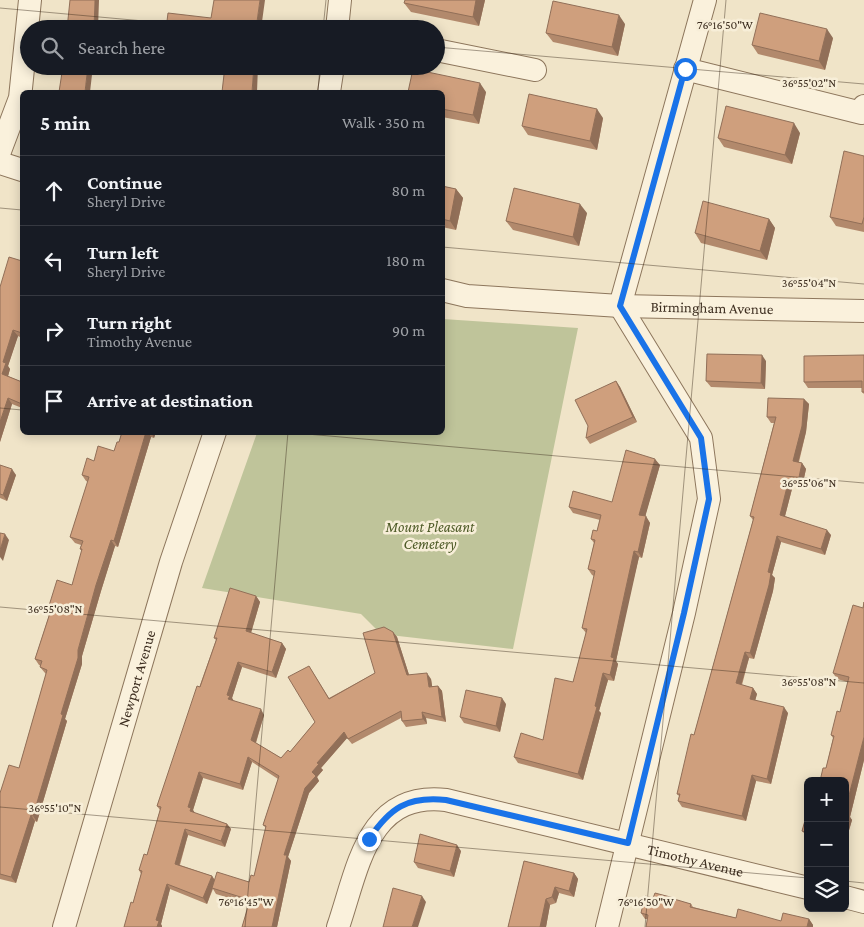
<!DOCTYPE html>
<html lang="en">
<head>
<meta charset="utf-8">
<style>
  :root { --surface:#171b24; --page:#20242c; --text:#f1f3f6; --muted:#9ea1a6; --line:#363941 }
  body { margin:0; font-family:"Crimson Pro",serif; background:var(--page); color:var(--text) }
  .controls { position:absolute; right:15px; bottom:15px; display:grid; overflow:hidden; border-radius:8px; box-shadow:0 2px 12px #0003 }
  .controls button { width:45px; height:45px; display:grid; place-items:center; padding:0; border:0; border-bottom:1px solid var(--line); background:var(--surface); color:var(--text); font:25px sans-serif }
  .stop { position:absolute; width:15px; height:15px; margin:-11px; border:4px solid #1a73e8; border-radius:50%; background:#fff }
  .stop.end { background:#1a73e8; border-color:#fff; box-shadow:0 1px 5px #0008 }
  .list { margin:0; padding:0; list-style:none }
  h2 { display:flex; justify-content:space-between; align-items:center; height:65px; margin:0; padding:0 20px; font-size:21px }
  h2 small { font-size:16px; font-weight:400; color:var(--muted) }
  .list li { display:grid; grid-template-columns:32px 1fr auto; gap:15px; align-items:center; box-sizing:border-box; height:70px; padding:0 20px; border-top:1px solid var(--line) }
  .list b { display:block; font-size:19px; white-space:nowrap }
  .list p { margin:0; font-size:16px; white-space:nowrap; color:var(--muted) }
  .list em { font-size:16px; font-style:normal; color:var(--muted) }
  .icon { flex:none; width:28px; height:28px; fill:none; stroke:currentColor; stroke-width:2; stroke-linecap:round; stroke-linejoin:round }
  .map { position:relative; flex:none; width:864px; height:927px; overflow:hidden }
  .search { position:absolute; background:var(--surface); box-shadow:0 2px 12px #0003; left:20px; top:20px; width:425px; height:55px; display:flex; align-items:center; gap:12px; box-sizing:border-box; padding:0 18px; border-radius:28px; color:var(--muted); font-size:19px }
  .panel { position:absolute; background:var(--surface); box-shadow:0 2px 12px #0003; left:20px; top:90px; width:425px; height:345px; border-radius:8px }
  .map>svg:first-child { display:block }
</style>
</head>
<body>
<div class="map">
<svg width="864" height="927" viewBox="0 0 864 927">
  <rect width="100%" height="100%" fill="#f0e4c8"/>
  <path fill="#bfc49a" d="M443 319 578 328 513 649 381 634 361 614 202 588 257 433 442 432Z"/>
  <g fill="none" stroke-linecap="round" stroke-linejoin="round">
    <g stroke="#8d765c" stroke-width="24">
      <g id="minor">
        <path d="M337 29 340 0"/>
        <path d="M436 50 535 70"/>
        <path d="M685 69 862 113 864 106"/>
        <path d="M329 92 333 66"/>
        <path d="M0 151 20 98 30 0"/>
        <path d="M0 163 22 170"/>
        <path id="s1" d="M442 290 467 296 620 306 864 311"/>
        <path d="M845 897 864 902"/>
        <path id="s2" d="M64 927 171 562 215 432"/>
        <path id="s3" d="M338 927C358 869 367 791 446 800L808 888"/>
        <path d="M607 927 684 613 709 499 701 438 620 306 705 0"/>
      </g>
    </g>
    <use href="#minor" stroke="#faf1dc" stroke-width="22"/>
  </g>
  <path fill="#b2896c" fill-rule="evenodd" d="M485 0 479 26 411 12 404 3Z
    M625 24 618 56 553 42 546 33Z
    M833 38 825 70 758 54 752 45Z
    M442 92H486L479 124 442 117Z
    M603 118 597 150 528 135 522 126Z
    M800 133 792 164 724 147 718 138Z
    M864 156V232L836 226 830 217Z
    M442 186 456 189 463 198 456 230 442 227Z
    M587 213 579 246 513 230 506 221Z
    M769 219 775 228 767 260 701 243 695 233Z
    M22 261V338L18 336 8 366 10 369 8 376 22 382V408L12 404 0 442V287Z
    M864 355V394L862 392V388H808L804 382Z
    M766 361 765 389 711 387 706 381Z
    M616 381 620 387 637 422 590 444 586 438Z
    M804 399 809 404 806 432 799 462 802 463 806 469 802 487 793 485 785 516 831 535 825 555 781 542 772 575 775 578 773 591 754 659 749 658 742 685 753 688 757 694 755 700 788 713 771 784 756 781 746 821 682 807 678 801 679 796 677 794 694 735 753 520 750 516 774 423H771L767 417Z
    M122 432H156L154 438 151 437 118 547 115 546 101 591 82 656V664L65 719 67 721 37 822 35 821 16 883 0 879V793L19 768 46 674 45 673 40 667 41 666 39 665 35 659 50 612 48 609 72 585 82 551 80 549 81 545 75 543 70 537 88 482 86 481 82 475 94 461 114 451 119 442Z
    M0 465 16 475 7 501 0 498Z
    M660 465 645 516 650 523 642 558 639 557 629 598 616 661 618 664 614 681 608 680 599 711 601 713 583 780 518 763 514 757 543 740 573 682 586 633 582 628 594 576 592 575 588 569 594 543 591 539 597 531 600 520 573 513 569 507 612 502Z
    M256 596 260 602 251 633 282 643 286 649 276 678 242 667 232 698 233 700 264 715 256 743 281 758 290 752 315 722 309 666 329 698 375 673 393 632 397 637 409 675 431 679 432 686H438L442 691 446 722 426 718 427 724 406 727 402 721 401 718 352 744 347 738 321 768 323 770 317 777 319 781 309 793 288 857 291 861 277 927H242L249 904 216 894 213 889 207 904 170 889 161 924 162 927H124L133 903 141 874 139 870 147 855 160 810 157 806 216 640 214 638ZM252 762 278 779 263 825 266 828 254 876 249 882 215 880 212 876 180 865 188 835 225 847 231 829 227 824 194 813 193 810 203 778 243 790Z
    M864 602V760L850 817 852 820 845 844V781L826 768 833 738 831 735 840 712 848 682 837 679 833 673 863 608Z
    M506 704 500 732 464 723 460 717Z
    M808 810V837L802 831Z
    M461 851 454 877 418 868 414 862Z
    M524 861 574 873 578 879 574 897 559 893 556 903 550 905 546 927H508Z
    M653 898H674L676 900 691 904 693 907 736 918 781 921 809 919 813 925V927H646L648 919H645L641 913Z"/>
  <path fill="#916f58" d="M95 0H99L98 29H94Z
    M260 0H265L261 29H256Z
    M476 0H485L479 26 473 17Z
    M619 15 625 24 618 56 612 47Z
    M827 29 833 38 825 70 819 61Z
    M88 66H93L90 92H85Z
    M254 66H258L257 92H252Z
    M480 83 486 92 479 124 473 115Z
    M597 109 603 118 597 150 590 141Z
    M794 123 800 133 792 164 785 155Z
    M456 189 463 198 456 230 450 221Z
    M580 204 587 213 579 246 573 237Z
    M769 219 775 228 767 260 760 251Z
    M13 330 18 336 8 366 10 369 7 380 2 374 3 362Z
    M762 355 766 361 765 389 761 383Z
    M616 381 620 387 637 422 633 417Z
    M8 398 12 404 0 442V422Z
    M804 399 809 404 806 432 797 467 793 461Z
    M146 432H148L151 437 118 547 114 541Z
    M151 432H156L154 438Z
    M655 459 660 465 644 521 639 515Z
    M802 463 806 469 802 487 798 482Z
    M12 469 16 475 7 501 3 495Z
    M789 479 793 485 784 520 780 515Z
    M646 516 650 523 642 558 638 552Z
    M827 530 831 535 825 555 821 549Z
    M5 534 9 540 3 561 0 557V550Z
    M777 536 781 542 772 575 775 578 773 591 754 659 750 653 768 572Z
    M111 540 115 546 101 591 82 656V664L65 719 67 721 37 822 33 816 96 585Z
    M634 551 639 557 616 661 618 664 614 681 610 675 611 657Z
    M256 596 260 602 250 636 246 631Z
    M393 632 397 637 411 681 407 675Z
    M282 643 286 649 276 678 272 672Z
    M745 652 749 658 740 689 736 683Z
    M238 662 242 667 232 698 234 701 228 699 227 695Z
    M427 673 431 679 433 692 429 687Z
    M603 673 608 680 599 711 601 713 583 780 578 774Z
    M438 686 442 691 446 722 442 717Z
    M753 688 757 694 754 705 750 699Z
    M502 698 506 704 500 732 496 726Z
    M784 707 788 713 771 784 767 779Z
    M261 709 264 715 255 745 251 740Z
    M422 712 426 718 427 724 423 719Z
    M344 732 348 737 321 768 323 770 317 777 319 781 309 793 288 857 291 861 277 927H272L284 855 305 788 317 763Z
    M864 737V760L850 817 852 820 845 844V811Z
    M248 757 252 762 243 790 240 784Z
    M199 772 203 778 193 810 195 813 190 811 188 807Z
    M752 775 756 781 746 821 742 816Z
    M31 815 35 821 16 883 11 877Z
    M227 824 231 829 225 847 221 841Z
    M185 829 188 835 178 869 175 864Z
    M457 845 461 851 454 877 450 871Z
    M574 873 578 879 574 897 569 891Z
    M212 876 215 881 207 904 203 898Z
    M167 884 170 889 161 924 162 926V927H157L156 920Z
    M555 887 559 893 556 903 552 897Z
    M422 896 426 902 418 927H412Z
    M546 899 550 905 546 927H540Z
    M809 919 813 925V927H807Z"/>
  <path fill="#cf9f7d" stroke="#916f58" d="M70 0H95L94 29H67Z
    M214 0H260L256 29H166L168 13 211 18Z
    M405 0H476L473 17 404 3Z
    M553 1 619 15 612 47 546 33Z
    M760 13 827 29 819 61 752 45Z
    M141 24 161 26V29H141Z
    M63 66H88L85 92H59Z
    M225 66H254L252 92H222Z
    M413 69 480 83 473 115 442 109V92H408Z
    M529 94 597 109 590 141 522 126Z
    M726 106 794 123 785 155 718 138Z
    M844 151 864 156V217L862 224 830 217Z
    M442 186 456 189 450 221 442 219Z
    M514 188 580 204 573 237 506 221Z
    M703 201 769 219 760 251 695 233Z
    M9 257 22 261V333L13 330 3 362 6 363 2 374 22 382V404L8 398 0 422V287Z
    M707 354 762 355 761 383 706 381Z
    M864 355V392H862V381L804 382V356Z
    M616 381 633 417 586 438 588 426 575 400Z
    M768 398 804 399 802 426 793 461 802 463 798 482 789 479 780 515 827 530 821 549 777 536 768 572 771 573 769 585 750 653 745 652 736 683 753 688 750 699 784 707 767 779 752 775 742 816 678 801 680 794H677L691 734 694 735 754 517 750 516 776 417H767Z
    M122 432H146L114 541 111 540 96 585 78 650V658L61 714 63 715 33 816 31 815 11 877 0 874V793L9 765 19 768 47 670 40 667 42 661 35 659 51 610 48 609 57 580 72 585 82 549H80L83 541 70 537 89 477 82 475 87 458 94 461 98 446 114 451 117 442H119Z
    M626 450 655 459 639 515 646 516 638 552 634 551 625 592 611 657 614 658 610 675 603 673 595 706 597 707 578 774 514 757 521 733 543 740 555 678 573 682 587 629 582 628 595 571 588 569 595 540 591 539 593 530 597 531 601 515 569 507 573 491 612 502Z
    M0 465 12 469 3 495 0 494Z
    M0 533 5 534 0 550Z
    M230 588 256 596 246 631 282 643 272 672 238 662 227 695 230 696 228 699 261 709 251 740 281 758 288 750 290 752 315 722 288 677 309 666 329 699 375 673 363 633 384 627 393 632 407 675 427 673 429 687 438 686 442 717 422 712 423 719 402 721 401 711 348 739 344 732 317 763 319 764 312 772 316 776 305 788 284 855H287L272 927H242L250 900 212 888 217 872 249 882 251 875 254 876 266 826 263 825 279 776 248 757 240 784 199 772 188 807 191 808 190 811 227 824 221 841 185 829 175 864 212 876 203 898 167 884 156 920 159 921 157 927H124L131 902 133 903 142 871 139 870 144 854 147 855 161 807 157 806 197 686 200 687 217 638H214Z
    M864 602V737L845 811V781H820L823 768H826L834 736 831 735 837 711 840 712 849 677 833 673 853 605 863 608Z
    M466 690 502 698 496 726 460 717Z
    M808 810V833L802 831Z
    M420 834 457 845 450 871 414 862Z
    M524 861 574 873 569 891 555 887 552 897 546 899 540 927H508Z
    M393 888 422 896 412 927H383Z
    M655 893 674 898V899L691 904 690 907 736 918 738 909 781 921 783 913 809 919 807 927H646L648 915 641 913 645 896 653 898Z"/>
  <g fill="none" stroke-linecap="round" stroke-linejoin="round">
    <path stroke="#1a73e8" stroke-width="6" d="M369 839C390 808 407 796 446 800L628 843 684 613 709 499 701 438 620 306 685 69"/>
  </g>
  <path fill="none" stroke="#3d2e20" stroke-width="1" stroke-opacity="0.45" d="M0 8 232 29M323 29 326 0M436 47 864 84M318 92 320 66M0 208 22 210M442 247 864 284M0 408 22 410M284 432 864 483M0 607 864 683M0 807 808 878M845 881 864 883M245 927 288 432M645 927 726 0"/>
  <g text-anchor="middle" stroke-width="5" stroke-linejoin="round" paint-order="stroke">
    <g font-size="15" fill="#3d2e20" stroke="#f7eed8">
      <text dy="5" stroke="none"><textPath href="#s1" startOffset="271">Birmingham Avenue</textPath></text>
      <text dy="5" stroke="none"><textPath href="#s2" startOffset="259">Newport Avenue</textPath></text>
      <text dy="5" stroke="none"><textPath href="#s3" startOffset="442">Timothy Avenue</textPath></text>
    </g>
    <g font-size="15" font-style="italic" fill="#4d5a26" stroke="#f7eed8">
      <text x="430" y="532">Mount Pleasant<tspan x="430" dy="17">Cemetery</tspan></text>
    </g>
  </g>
  <g font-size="12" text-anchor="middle" fill="#3d2e20" stroke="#f7eed8" stroke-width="5" stroke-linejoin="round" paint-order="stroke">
    <text x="725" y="29">76°16'50"W</text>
    <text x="809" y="87">36°55'02"N</text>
    <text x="809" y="287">36°55'04"N</text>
    <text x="809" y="487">36°55'06"N</text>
    <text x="55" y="613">36°55'08"N</text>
    <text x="809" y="686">36°55'08"N</text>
    <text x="55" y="812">36°55'10"N</text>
    <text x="246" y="906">76°16'45"W</text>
    <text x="646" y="906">76°16'50"W</text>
  </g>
</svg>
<div class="controls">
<button>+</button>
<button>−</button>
<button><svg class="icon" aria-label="layers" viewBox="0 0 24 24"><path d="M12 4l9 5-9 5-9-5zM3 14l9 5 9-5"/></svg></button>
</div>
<div class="stop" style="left:685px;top:69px"></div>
<div class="stop end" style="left:369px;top:839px"></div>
<div class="search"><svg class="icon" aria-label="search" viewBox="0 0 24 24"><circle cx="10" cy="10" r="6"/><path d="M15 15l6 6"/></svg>Search here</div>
<section class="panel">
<h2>5 min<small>Walk · 350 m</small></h2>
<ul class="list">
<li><svg class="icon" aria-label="ahead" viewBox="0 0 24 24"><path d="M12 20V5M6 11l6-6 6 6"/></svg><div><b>Continue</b><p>Sheryl Drive</p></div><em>80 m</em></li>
<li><svg class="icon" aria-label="left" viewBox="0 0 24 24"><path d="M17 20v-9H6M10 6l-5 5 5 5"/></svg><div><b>Turn left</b><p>Sheryl Drive</p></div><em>180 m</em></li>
<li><svg class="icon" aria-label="right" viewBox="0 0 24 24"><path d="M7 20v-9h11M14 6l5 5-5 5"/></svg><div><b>Turn right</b><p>Timothy Avenue</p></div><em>90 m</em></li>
<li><svg class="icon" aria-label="arrive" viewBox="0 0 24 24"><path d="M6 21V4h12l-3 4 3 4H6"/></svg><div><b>Arrive at destination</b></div></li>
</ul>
</section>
</div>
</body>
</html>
